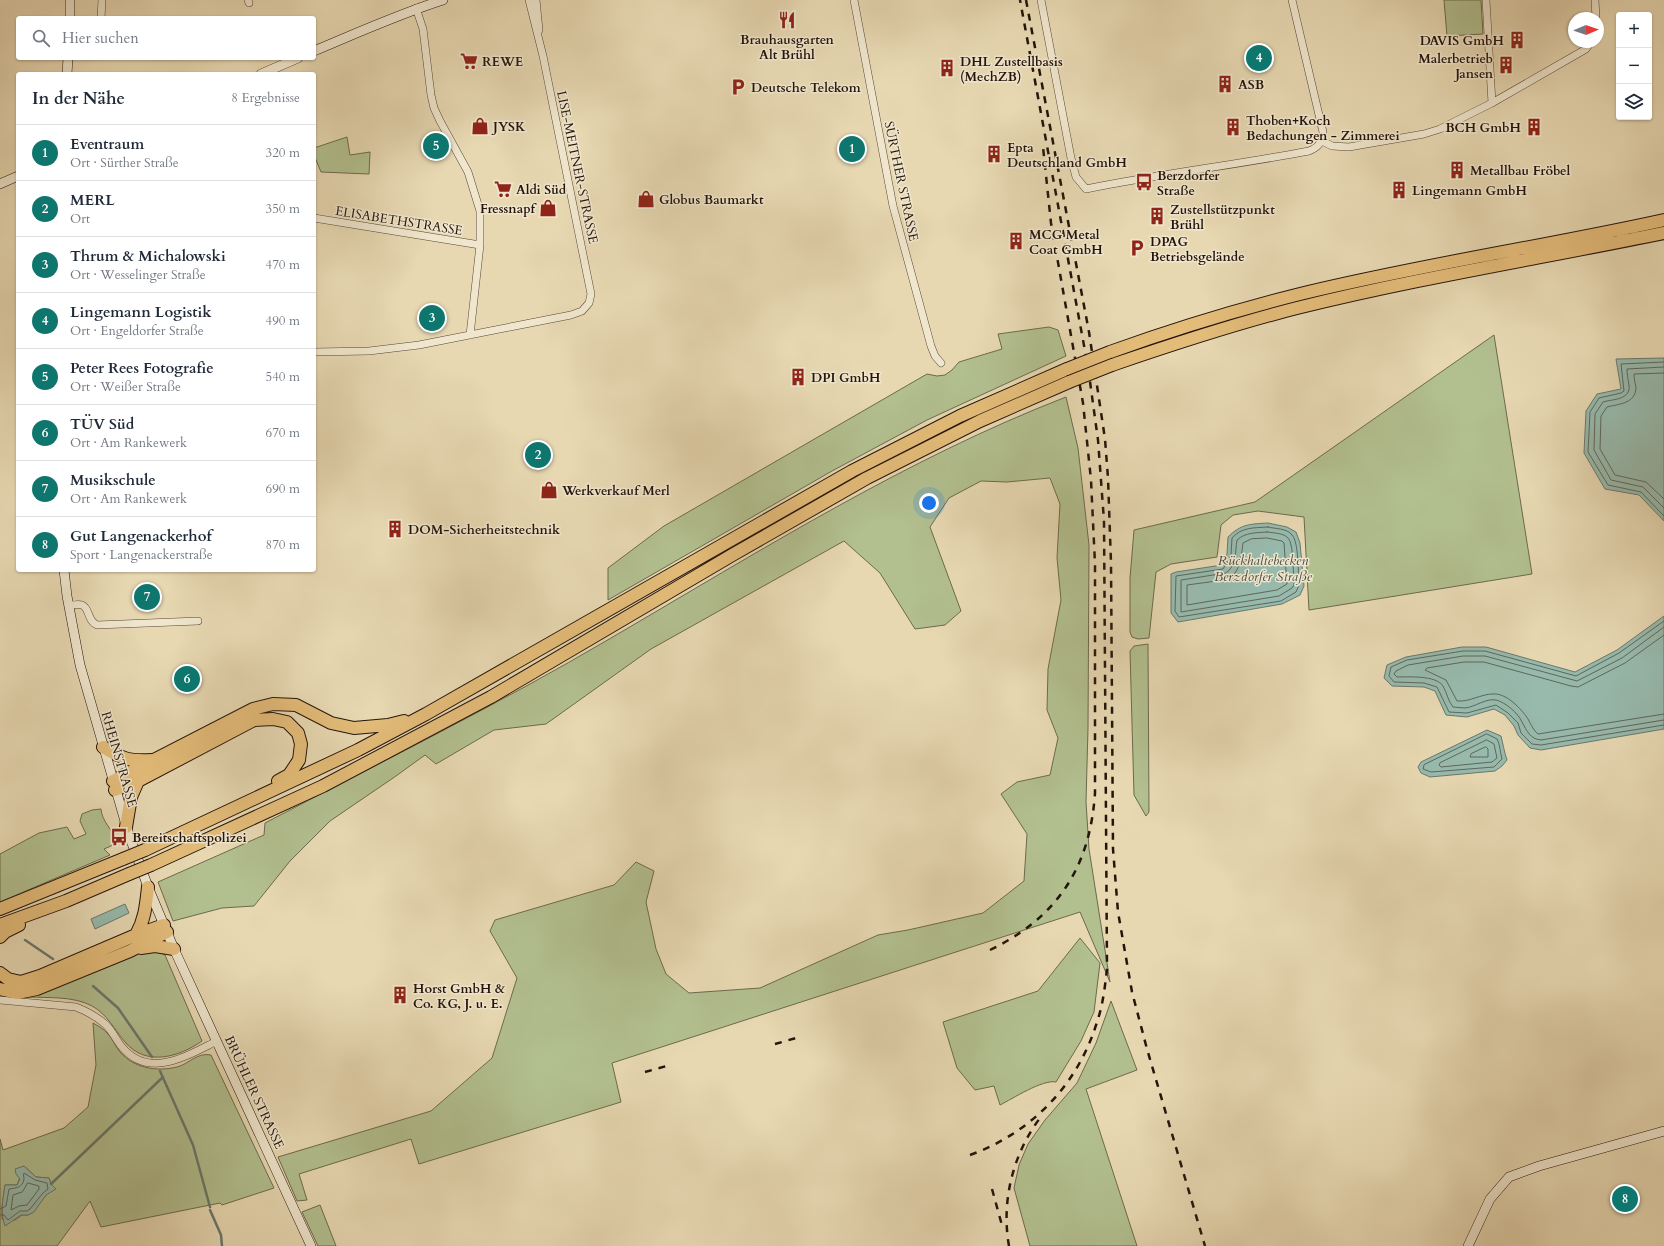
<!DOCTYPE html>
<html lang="de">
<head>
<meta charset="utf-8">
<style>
  :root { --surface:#fff; --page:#f6f6f7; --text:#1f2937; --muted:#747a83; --line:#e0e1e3; --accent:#0f766e }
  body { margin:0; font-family:Cardo,serif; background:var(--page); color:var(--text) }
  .controls { position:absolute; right:12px; top:12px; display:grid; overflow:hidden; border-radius:4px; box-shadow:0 1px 3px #0004 }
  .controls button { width:36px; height:36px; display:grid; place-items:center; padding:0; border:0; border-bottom:1px solid var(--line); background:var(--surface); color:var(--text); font:20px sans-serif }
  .compass { position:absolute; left:1568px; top:12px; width:36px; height:36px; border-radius:50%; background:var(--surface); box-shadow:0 1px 3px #0004; rotate:88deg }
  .you { position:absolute; left:929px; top:503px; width:14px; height:14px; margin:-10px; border:3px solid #fff; border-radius:50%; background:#1a73e8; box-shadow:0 0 0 6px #1a73e833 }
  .badge { display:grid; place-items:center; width:26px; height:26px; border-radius:50%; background:var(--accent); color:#fff; font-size:13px; font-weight:700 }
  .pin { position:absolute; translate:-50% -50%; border:2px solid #fff; box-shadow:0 1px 4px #0006 }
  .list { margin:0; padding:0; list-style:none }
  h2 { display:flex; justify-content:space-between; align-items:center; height:52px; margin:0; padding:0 16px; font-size:17px }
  h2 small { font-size:13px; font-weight:400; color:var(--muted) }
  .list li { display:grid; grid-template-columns:26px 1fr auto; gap:12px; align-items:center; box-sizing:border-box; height:56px; padding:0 16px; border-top:1px solid var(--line) }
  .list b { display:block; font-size:15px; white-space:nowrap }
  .list p { margin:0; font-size:13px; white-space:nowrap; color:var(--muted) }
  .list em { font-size:13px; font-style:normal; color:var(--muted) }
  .icon { flex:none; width:22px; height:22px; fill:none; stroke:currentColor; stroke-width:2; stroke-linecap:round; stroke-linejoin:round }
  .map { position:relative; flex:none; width:1664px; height:1246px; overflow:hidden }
  .search { position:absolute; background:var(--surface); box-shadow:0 1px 3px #0004; left:16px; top:16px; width:300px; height:44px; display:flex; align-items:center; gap:10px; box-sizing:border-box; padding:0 14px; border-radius:4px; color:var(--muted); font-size:15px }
  .panel { position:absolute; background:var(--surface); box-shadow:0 1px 3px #0004; left:16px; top:72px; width:300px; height:500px; border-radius:4px }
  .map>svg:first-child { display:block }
</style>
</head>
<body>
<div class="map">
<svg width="1664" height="1246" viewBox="0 0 1664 1246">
  <rect width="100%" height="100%" fill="#e7d8b2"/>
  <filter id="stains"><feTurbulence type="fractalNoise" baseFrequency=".005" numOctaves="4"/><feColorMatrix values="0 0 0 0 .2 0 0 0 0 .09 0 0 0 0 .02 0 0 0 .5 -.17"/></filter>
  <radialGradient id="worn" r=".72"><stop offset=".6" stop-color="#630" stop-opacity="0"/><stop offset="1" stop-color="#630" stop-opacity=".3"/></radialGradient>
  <path fill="#b2bf8f" stroke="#6c6a4d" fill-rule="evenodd" d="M1444 0H1481L1483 34 1447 36Z
    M347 137 350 155 370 152 369 174 321 172 314 155V148Z
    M1049 327 1058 330 1066 356 927 420 832 471 608 600V568L664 526 927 374 937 376 945 375 952 370 959 362 1002 349 998 334Z
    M1494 335 1532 574 1309 610 1304 517 1258 511 1233 515 1221 525 1217 557 1171 564 1156 572 1149 638 1138 639 1132 637 1130 632V578L1134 530 1255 502Z
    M1066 397 1078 448 1089 545 1088 728 1086 802 1089 849 1110 982 1080 912 612 1063 621 1102 419 1164 411 1139 299 1174 307 1200 297 1201 278 1157 431 1111 492 1058 517 978 490 931 495 920 614 885 636 862 654 871 646 902 656 949 666 974 689 993 760 988 878 935 908 930 983 913 1024 881 1027 834 1001 794 1017 782 1050 775 1058 738 1047 710 1048 669 1061 600 1057 558 1060 504 1050 478 1007 482 981 481 949 498 930 527 961 611 945 625 915 629 880 573 844 541 651 649 546 724 494 730 436 764 425 755 396 776 330 821 290 861 254 906 222 908 173 921 158 882 264 835 265 823C381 762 499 704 611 638 760 551 906 459 1066 397Z
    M1148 644 1149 812 1146 816 1134 795 1130 651 1134 646Z
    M101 809C101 820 114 832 118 843L104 849 110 855 0 902V854L39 833 67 827 74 839 86 834 80 821 82 814 92 810Z
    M1080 938 1100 963 1094 1012 1081 1041 1056 1082C1043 1079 1012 1099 1000 1105L994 1086 975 1090 957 1068 943 1022 1038 991Z
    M152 948 165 955 202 1041C179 1057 146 1067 125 1042 114 1029 107 1014 92 1006 74 996 48 998 29 997L93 970Z
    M1111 1001 1137 1070 1086 1089 1137 1246H1030L1014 1188 1019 1165 1028 1144 1045 1120 1077 1083 1096 1043Z
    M93 1023C98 1026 104 1029 108 1034 113 1039 115 1046 120 1052 134 1068 156 1072 177 1067 189 1064 197 1052 211 1055L274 1188 228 1203 222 1205 220 1203 101 1227 90 1201 57 1246H0V1139L3 1150 64 1128 88 1107 96 1065ZM24 1166 36 1177 49 1178 51 1184 46 1195 33 1212 28 1215H22L15 1220 2 1219V1207L5 1185H17Z
    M320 1205 336 1246H318L302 1212Z"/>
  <path fill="#97baad" stroke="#69786c" d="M1664 358V521L1639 495 1605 489 1584 453 1586 411 1597 394 1621 389 1616 359Z
    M1268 523 1287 527 1296 532 1300 543 1304 586 1300 595 1282 604 1178 622 1171 613V574L1176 572 1222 565 1227 554 1228 537C1241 524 1250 524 1268 523Z
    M1664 616V729L1541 750 1530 748 1518 735 1514 726 1505 715 1494 709 1467 717 1446 715 1435 691 1424 687 1392 686 1384 678 1387 665 1406 657 1462 647H1486L1575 672 1617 650Z
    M1487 730 1501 736C1503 744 1504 751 1507 760L1502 766 1495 771 1430 777 1421 773 1418 767 1421 762Z
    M125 904 129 913 95 929 91 919Z
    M24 1166 36 1177 49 1178 51 1184 56 1189 46 1195 34 1212 28 1215H21L5 1226C0 1213 3 1199 5 1185H17L20 1179 16 1174 15 1169Z"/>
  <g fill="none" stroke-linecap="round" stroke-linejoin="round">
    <path stroke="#5e675c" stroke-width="1" d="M1664 362 1621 364 1624 391 1621 393 1599 398 1590 412 1588 452 1608 485 1641 492 1664 516
      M1664 367 1627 369C1627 374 1628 379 1629 385 1631 400 1613 399 1603 402L1595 414 1594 450 1611 480 1643 487 1664 508
      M1664 373 1634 374C1634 379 1635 383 1636 387 1636 404 1618 404 1607 407L1601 416 1600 449 1615 475 1646 482 1664 499
      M1268 527C1275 529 1287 528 1292 535 1299 542 1298 574 1299 585L1296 592 1281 601 1179 617 1175 611 1176 576 1223 569 1231 555 1232 538C1242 527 1253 528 1268 527Z
      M1267 532C1273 533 1284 533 1288 538 1294 544 1293 575 1294 585L1292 588 1279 596 1181 612V580L1226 573C1237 565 1235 552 1237 540 1246 532 1256 533 1267 532Z
      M1267 538 1282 541 1284 543 1287 584 1277 590 1187 605V585L1224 580C1241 575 1241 557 1243 543L1251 539Z
      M1664 621 1619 653 1576 676 1485 651H1463L1407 660 1391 667 1389 676 1394 682 1424 683 1437 687 1449 712 1467 713 1496 705 1508 713 1518 723 1521 733 1532 744 1541 745 1664 725
      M1664 627 1622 658 1577 681 1485 656H1463L1408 665 1396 671 1394 674 1397 677C1408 677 1436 675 1443 686 1447 693 1448 701 1453 707 1457 707 1461 708 1465 708 1475 707 1486 698 1496 700 1505 702 1518 713 1522 722 1527 731 1530 739 1541 740L1664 720
      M1664 635 1625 663 1578 687 1571 686 1484 662H1464L1427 668 1425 670 1446 680 1457 701C1470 702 1481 694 1493 694 1506 693 1519 707 1526 716 1531 723 1532 729 1538 734L1664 714
      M1487 734 1497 739C1500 744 1500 752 1502 759L1494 767 1431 772 1423 769 1424 765Z
      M1487 740 1494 744 1497 758 1492 762 1441 767 1439 765 1440 763Z
      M1486 747 1488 749V757H1470L1471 754Z
      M28 1183 39 1186V1189L27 1205 19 1206 11 1210 13 1195 22 1192Z
      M0 1209 6 1206 9 1189C15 1188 23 1188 24 1179 24 1177 23 1175 24 1173L35 1180 47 1183 48 1189 43 1193 30 1209 27 1211H20L8 1220 4 1215H0"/>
    <path stroke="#69786c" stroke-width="2.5" d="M25 940 53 959
      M93 986 118 1008 152 1057
      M160 1071 193 1145 210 1207
      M51 1184 163 1077
      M210 1210 221 1235 222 1246"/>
    <g stroke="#564535" stroke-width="8">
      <path id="street" d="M248 0 249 3
        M536 0 539 30
        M854 0 893 206 931 346 935 356 941 363
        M1041 0 1071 158 1076 177 1086 189C1160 174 1235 165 1309 151 1319 147 1322 142 1323 132L1292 0
        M1486 0 1492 103
        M1595 0 1596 18
        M416 8 423 29 431 95 434 108 440 121 468 172 480 211V245L470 335
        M101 18 102 0
        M1322 141 1332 146 1349 147 1424 134 1440 129 1492 103 1586 49 1591 42
        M314 218 480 245
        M314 352 369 351 419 345 571 315 582 311 589 303 591 294 543 56 529 0
        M69 606C73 605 78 604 82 605 90 608 87 621 97 625L198 621
        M0 1000 76 1007C86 1011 97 1017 105 1024 112 1030 116 1040 122 1047 149 1080 188 1055 217 1041"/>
    </g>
    <g stroke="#25140b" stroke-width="10">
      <path id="secondary" d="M70 18V0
        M314 51C357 33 399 14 443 0
        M67 74 68 58
        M261 74 298 58
        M0 184 18 176
        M64 570 67 596 80 665 129 835 148 887 174 949 311 1246
        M1468 1246 1490 1199 1509 1177 1539 1166 1664 1131"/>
    </g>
    <g stroke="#25140b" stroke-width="14">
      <path id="highway" d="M1110 352C1171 330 1233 311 1296 295 1417 265 1542 247 1664 220
        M1112 365C1173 344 1234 324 1297 308 1418 278 1542 258 1664 233
        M103 747C123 759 128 761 151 760
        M113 781 253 709 273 704 296 705 331 723 354 728 388 725 404 721
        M115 790 138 781 254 720 273 719 287 722 298 733 301 744 299 760 289 775 278 781
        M126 827 131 797 138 781
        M145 850 358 750 426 714 852 471 960 416 1067 369
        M151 865 323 786 491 697 734 554 867 478 980 421 1069 382
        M0 909 123 859
        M0 925 66 901 129 874
        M136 935C145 919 146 905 148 887
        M0 937 5 932 19 925
        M141 948 155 946 174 949
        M0 973 8 979 21 982 40 976 136 935 164 925
        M0 989 17 993 37 989 130 951 167 932"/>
    </g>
    <use href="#street" stroke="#efe6cd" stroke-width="7"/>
    <use href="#secondary" stroke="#efe6cd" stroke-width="9"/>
    <use href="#highway" stroke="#e4bc79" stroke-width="12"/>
    <path stroke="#25140b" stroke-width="2.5" stroke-dasharray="7 7" stroke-linecap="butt" d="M1026 0 1089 332 1105 439 1108 478 1111 563 1113 849 1118 912 1132 992 1147 1049 1205 1246
      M990 950C1058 917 1090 867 1095 793V564L1091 480 1083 403 1051 223 1043 147
      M775 1044 796 1038
      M645 1072 670 1065
      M970 1155C1031 1133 1078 1085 1097 1022 1103 1005 1105 986 1107 969L1104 521 1098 440 1088 367 1020 0
      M992 1189 1003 1229
      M1009 1246C1001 1201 1013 1154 1040 1118"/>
    <g stroke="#25140b" stroke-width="14" stroke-linecap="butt">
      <path id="highway-bridge" d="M1067 369 1110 352
        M1069 382 1112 365
        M123 859 145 850
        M129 874 151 865"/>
    </g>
    <use href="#highway-bridge" stroke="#e4bc79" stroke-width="12"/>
  </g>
  <defs>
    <g id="restaurant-bare" transform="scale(1.38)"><path d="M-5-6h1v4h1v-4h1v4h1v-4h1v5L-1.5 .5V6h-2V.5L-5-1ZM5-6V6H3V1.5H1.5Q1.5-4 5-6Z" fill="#8f2418" stroke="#efe6cd" stroke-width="2.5" paint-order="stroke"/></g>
    <g id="building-bare" transform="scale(1.38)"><path d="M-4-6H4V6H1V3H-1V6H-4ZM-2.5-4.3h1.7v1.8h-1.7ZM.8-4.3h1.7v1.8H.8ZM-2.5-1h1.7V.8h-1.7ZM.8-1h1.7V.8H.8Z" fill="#8f2418" stroke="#efe6cd" stroke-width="2.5" paint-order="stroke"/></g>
    <g id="supermarket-bare" transform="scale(1.38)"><path d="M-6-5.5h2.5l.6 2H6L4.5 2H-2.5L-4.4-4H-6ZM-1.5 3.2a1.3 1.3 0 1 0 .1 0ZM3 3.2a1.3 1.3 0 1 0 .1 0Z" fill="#8f2418" stroke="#efe6cd" stroke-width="2.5" paint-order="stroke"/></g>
    <g id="parking-bare" transform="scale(1.38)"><path d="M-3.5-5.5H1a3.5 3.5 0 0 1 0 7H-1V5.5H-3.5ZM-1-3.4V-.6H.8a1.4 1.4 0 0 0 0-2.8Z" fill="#8f2418" stroke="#efe6cd" stroke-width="2.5" paint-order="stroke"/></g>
    <g id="shop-bare" transform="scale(1.38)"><path d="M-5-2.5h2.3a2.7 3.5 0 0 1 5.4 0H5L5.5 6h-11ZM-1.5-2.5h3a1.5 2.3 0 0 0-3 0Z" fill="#8f2418" stroke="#efe6cd" stroke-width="2.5" paint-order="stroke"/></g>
    <g id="bus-bare" transform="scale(1.38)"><path d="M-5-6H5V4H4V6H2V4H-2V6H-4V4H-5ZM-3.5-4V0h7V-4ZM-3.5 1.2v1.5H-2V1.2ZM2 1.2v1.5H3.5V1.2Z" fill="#8f2418" stroke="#efe6cd" stroke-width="2.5" paint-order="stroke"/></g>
  </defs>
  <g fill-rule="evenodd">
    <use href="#restaurant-bare" x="787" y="20"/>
    <use href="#building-bare" x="1517" y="40"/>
    <use href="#supermarket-bare" x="469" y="61"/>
    <use href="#building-bare" x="1506" y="65"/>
    <use href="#building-bare" x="947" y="68"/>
    <use href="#building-bare" x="1225" y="84"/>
    <use href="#parking-bare" x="738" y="87"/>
    <use href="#shop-bare" x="480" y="126"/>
    <use href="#building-bare" x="1233" y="127"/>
    <use href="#building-bare" x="1534" y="127"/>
    <use href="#building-bare" x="994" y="154"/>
    <use href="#building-bare" x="1457" y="170"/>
    <use href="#bus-bare" x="1144" y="182"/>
    <use href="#supermarket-bare" x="503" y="189"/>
    <use href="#building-bare" x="1399" y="190"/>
    <use href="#shop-bare" x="646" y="199"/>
    <use href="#shop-bare" x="548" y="208"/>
    <use href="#building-bare" x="1157" y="216"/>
    <use href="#building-bare" x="1016" y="241"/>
    <use href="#parking-bare" x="1137" y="248"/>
    <use href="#building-bare" x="798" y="377"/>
    <use href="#shop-bare" x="549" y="490"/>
    <use href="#building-bare" x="395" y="529"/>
    <use href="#bus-bare" x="119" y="837"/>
    <use href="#building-bare" x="400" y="995"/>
  </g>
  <g text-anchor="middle" stroke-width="3" stroke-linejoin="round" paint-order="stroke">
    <g font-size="13" font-weight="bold" fill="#25140b" stroke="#efe6cd" text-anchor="start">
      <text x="787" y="44" text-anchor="middle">Brauhausgarten<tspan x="787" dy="15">Alt Brühl</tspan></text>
      <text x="1504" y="45" text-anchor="end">DAVIS GmbH</text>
      <text x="1493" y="63" text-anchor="end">Malerbetrieb<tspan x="1493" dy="15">Jansen</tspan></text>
      <text x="482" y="66">REWE</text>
      <text x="960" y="66">DHL Zustellbasis<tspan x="960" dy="15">(MechZB)</tspan></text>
      <text x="1238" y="89">ASB</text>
      <text x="751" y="92">Deutsche Telekom</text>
      <text x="1246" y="125">Thoben+Koch<tspan x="1246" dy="15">Bedachungen - Zimmerei</tspan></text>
      <text x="493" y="131">JYSK</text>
      <text x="1521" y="132" text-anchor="end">BCH GmbH</text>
      <text x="1007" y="152">Epta<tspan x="1007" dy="15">Deutschland GmbH</tspan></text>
      <text x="1470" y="175">Metallbau Fröbel</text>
      <text x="1157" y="180">Berzdorfer<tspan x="1157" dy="15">Straße</tspan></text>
      <text x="516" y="194">Aldi Süd</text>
      <text x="1412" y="195">Lingemann GmbH</text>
      <text x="659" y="204">Globus Baumarkt</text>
      <text x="535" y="213" text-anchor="end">Fressnapf</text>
      <text x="1170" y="214">Zustellstützpunkt<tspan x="1170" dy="15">Brühl</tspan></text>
      <text x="1029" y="239">MCG Metal<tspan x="1029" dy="15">Coat GmbH</tspan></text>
      <text x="1150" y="246">DPAG<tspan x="1150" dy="15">Betriebsgelände</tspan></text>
      <text x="811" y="382">DPI GmbH</text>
      <text x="562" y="495">Werkverkauf Merl</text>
      <text x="408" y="534">DOM-Sicherheitstechnik</text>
      <text x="132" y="842">Bereitschaftspolizei</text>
      <text x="413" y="993">Horst GmbH &amp;<tspan x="413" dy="15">Co. KG, J. u. E.</tspan></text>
    </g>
    <g font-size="13" fill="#25140b" stroke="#efe6cd">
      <text transform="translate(578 167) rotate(78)" y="5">LISE-MEITNER-STRASSE</text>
      <text transform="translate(902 181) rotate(78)" y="5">SÜRTHER STRASSE</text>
      <text transform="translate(399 220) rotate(9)" y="5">ELISABETHSTRASSE</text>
      <text transform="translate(120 759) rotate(74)" y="5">RHEINSTRASSE</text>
      <text transform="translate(255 1092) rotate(65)" y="5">BRÜHLER STRASSE</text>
    </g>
    <g font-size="14" font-style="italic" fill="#4d4e44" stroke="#efe6cd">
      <text x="1263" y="565">Rückhaltebecken<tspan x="1263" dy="16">Berzdorfer Straße</tspan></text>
    </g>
  </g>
  <rect width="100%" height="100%" filter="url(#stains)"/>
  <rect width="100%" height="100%" fill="url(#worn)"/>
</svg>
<div class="controls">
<button>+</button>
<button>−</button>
<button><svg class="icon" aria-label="layers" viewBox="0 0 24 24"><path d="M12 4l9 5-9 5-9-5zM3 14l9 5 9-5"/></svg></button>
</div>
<svg class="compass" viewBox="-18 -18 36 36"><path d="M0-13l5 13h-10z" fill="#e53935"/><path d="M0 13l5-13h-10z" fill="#747a83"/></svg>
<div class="you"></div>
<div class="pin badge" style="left:852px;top:149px">1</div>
<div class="pin badge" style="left:538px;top:455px">2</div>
<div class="pin badge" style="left:432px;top:318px">3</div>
<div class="pin badge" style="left:1259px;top:58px">4</div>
<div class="pin badge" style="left:436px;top:146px">5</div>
<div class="pin badge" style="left:187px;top:679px">6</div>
<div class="pin badge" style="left:147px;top:597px">7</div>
<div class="pin badge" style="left:1625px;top:1199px">8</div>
<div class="search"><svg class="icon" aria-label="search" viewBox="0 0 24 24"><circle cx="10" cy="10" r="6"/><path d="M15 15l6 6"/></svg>Hier suchen</div>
<section class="panel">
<h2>In der Nähe<small>8 Ergebnisse</small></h2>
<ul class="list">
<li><span class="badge">1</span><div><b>Eventraum</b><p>Ort · Sürther Straße</p></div><em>320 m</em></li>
<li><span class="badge">2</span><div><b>MERL</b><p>Ort</p></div><em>350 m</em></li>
<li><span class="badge">3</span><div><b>Thrum &amp; Michalowski</b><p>Ort · Wesselinger Straße</p></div><em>470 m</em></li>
<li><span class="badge">4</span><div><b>Lingemann Logistik</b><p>Ort · Engeldorfer Straße</p></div><em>490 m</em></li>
<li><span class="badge">5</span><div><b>Peter Rees Fotografie</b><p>Ort · Weißer Straße</p></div><em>540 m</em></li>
<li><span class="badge">6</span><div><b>TÜV Süd</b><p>Ort · Am Rankewerk</p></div><em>670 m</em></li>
<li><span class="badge">7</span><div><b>Musikschule</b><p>Ort · Am Rankewerk</p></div><em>690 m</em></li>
<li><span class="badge">8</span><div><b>Gut Langenackerhof</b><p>Sport · Langenackerstraße</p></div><em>870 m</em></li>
</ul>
</section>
</div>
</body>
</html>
